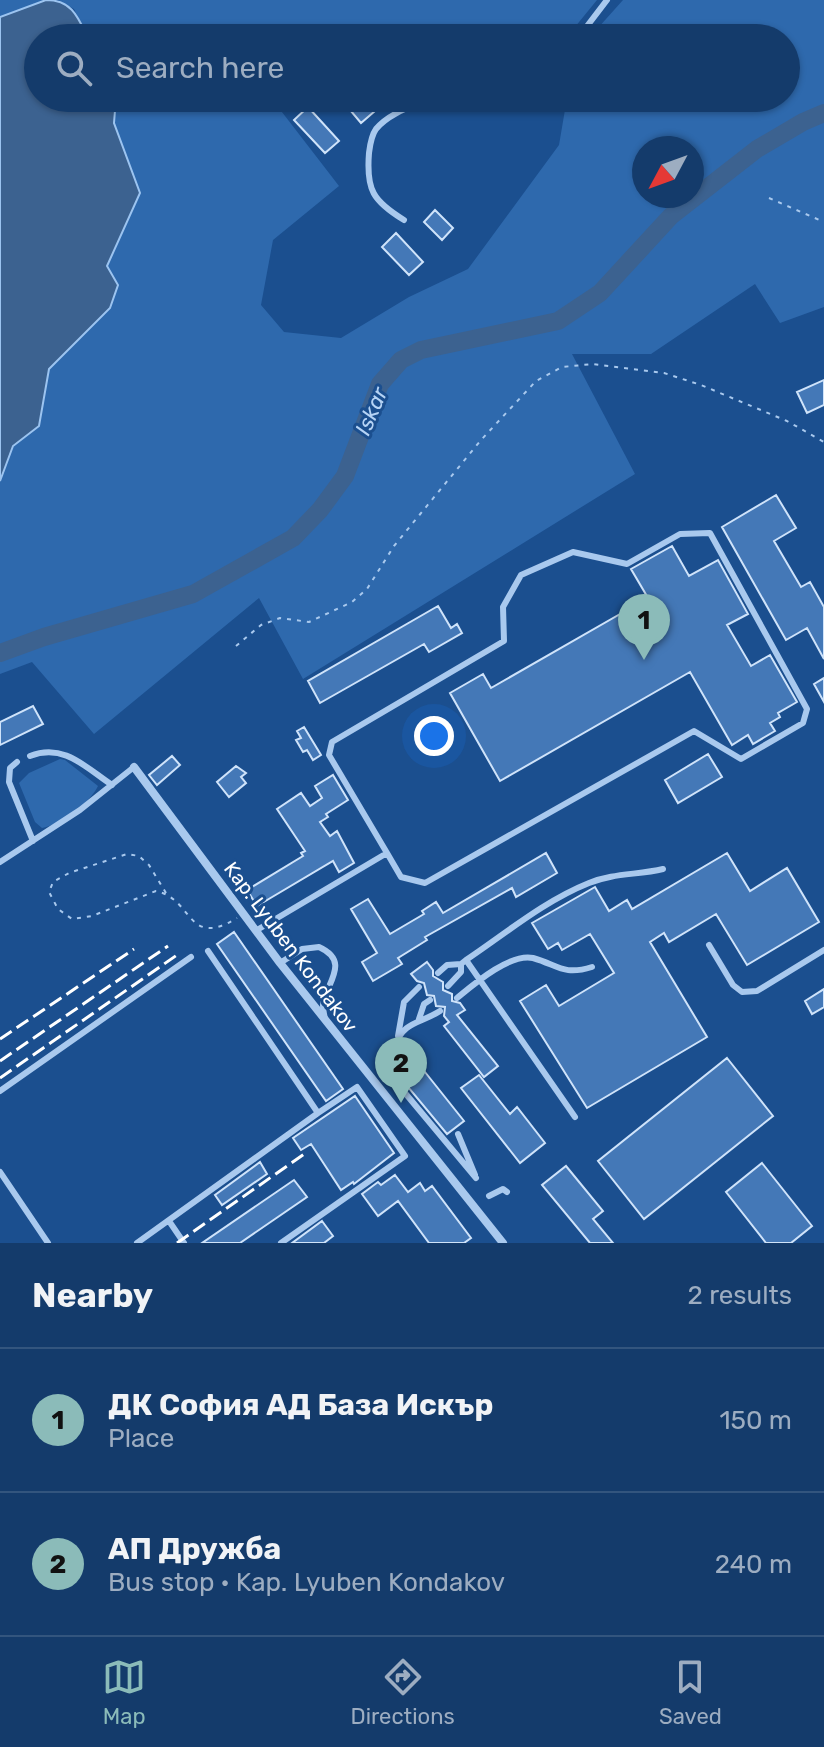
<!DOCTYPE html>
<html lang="en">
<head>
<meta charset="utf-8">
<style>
  :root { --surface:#143b6b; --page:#214673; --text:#f1f3f6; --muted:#9dadc1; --line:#33557e; --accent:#8bbbb9 }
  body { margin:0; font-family:Rubik,sans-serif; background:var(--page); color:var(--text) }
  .compass { position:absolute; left:632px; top:136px; width:72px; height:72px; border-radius:50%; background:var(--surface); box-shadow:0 2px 6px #0004; rotate:229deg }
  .you { position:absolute; left:434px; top:736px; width:28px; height:28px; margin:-20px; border:6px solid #fff; border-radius:50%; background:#1a73e8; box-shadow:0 0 0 12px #1a73e833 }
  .badge { display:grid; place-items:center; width:52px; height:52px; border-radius:50%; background:var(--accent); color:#111; font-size:26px; font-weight:700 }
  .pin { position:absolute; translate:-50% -66px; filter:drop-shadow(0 2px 4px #0008) }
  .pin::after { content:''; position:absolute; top:42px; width:28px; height:24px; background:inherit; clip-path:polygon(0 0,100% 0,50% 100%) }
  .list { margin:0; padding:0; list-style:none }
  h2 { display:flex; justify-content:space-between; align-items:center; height:104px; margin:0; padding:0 32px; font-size:34px }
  h2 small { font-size:26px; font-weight:400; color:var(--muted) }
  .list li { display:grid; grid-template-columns:52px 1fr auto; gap:24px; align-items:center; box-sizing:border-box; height:144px; padding:0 32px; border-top:2px solid var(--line) }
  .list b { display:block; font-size:30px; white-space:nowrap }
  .list p { margin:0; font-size:26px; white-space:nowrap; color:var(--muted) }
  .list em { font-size:26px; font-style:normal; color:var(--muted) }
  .icon { flex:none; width:44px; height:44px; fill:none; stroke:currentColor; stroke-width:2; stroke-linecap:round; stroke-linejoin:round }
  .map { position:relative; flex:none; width:824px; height:1243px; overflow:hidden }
  .search { position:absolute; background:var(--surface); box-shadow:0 2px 6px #0004; left:24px; right:24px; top:24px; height:88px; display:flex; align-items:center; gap:20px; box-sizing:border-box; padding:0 28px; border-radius:44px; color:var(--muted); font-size:30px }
  .sheet { height:392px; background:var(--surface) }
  nav { display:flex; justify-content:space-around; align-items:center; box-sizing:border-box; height:112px; border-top:2px solid var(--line); background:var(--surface); font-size:22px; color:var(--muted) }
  nav a { display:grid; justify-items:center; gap:4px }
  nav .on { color:var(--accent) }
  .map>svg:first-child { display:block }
</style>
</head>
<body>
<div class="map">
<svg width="824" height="1243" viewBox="0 0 824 1243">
  <rect width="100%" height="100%" fill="#1b4f8f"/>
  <path fill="#2e69ad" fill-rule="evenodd" d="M0 0H46L0 17Z
    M58 0H597L566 38H351L348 34 343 38H88L74 9Z
    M623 0H824V307L780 323 755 284 651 354H572L635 474 303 679 259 598 94 734 32 662 0 674V481L13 446 39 426 49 369 110 308 118 285 107 266 140 193 114 123 116 98H280L275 103 339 186 273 240 261 305 284 332 341 338 409 297 468 269 559 145 567 98H786V38H589ZM644 148H692V196H644Z
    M60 759 65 760 98 786C90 803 60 825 42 828L35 822 19 783 29 773Z"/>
  <path fill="#3c6290" stroke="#9cc4f0" stroke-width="2" d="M46 0C72 0 78 17 88 38H38V98H116L114 123 140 193 107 266 118 285 110 308 49 369 39 426 13 446 0 481V17Z"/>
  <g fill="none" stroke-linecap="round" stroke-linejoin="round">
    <path stroke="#3c6290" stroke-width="18" d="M0 653 44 637 193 594 293 538 320 510 345 476 380 384 401 360 421 350 558 321 600 293 671 216 757 149 803 122 824 113"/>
  </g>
  <path fill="#4478b7" stroke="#cfe3fa" stroke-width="2" d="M340 98H390L361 123Z
    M308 107 339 141 325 153 294 120Z
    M435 210 453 228 442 240 424 222Z
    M396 233 423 262 409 275 382 247Z
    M824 380V405L807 413 797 392Z
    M776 495 796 528 774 541 801 587 810 582 824 607V659L807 628 786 640 722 527Z
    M672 546 689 576 718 560 748 614 727 625 751 666 770 655 797 702 778 713 780 717 770 723 775 731 753 744 748 735 732 745 690 672 500 781 450 693 483 674 491 688 648 598 631 569Z
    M438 606 451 628 457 624 462 633 429 652 424 644 320 703 308 681Z
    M824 678V702L814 684Z
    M33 706 43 724 0 745V722Z
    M304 727 321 755 313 760 307 750 303 752 296 740 301 738 297 731Z
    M708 754 722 777 678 803 665 780Z
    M172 756 180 765 157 785 149 775Z
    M236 766 246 773 241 777 246 783 229 797 217 782Z
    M333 775 348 800 326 814 328 817 320 822 330 836 337 831 354 863 339 872 333 861 257 906 247 890 303 856 301 853 305 851 277 809 301 793 310 806 322 798 315 786Z
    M546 853 557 873 516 897 512 888 425 937 427 940 398 958 402 964 373 981 362 962 377 953 351 909 368 899 390 934 424 914 422 911 436 902 443 913Z
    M727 853 750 891 787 868 819 922 747 965 716 914 669 942 664 933 650 942 707 1037 587 1108 520 1001 546 985 559 1006 614 973 590 934 562 950 558 943 548 949 532 923 595 887 609 911 627 900 632 909Z
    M234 932 343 1089 326 1101 217 944Z
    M427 962 433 970V976L443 982V990L452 994V1001L460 1003 465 1010 457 1015 498 1066 484 1077 444 1026 449 1022 444 1016 445 1007 436 1006 434 996 427 995 424 983 417 981 411 974Z
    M824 989V1007L812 1014 805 1001Z
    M727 1058 773 1116 644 1219 598 1161Z
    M421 1067 464 1121 447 1134 403 1081 412 1077Z
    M479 1075 510 1114 517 1107 545 1143 520 1163 461 1088Z
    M355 1096 394 1153 354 1184 353 1182 341 1190 311 1144 301 1150 293 1138Z
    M260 1162 267 1174 222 1205 215 1195Z
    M762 1163 812 1226 791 1243H766L726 1192Z
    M566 1166 603 1211 593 1219 613 1243H590L542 1185Z
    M395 1175 408 1192 420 1183 425 1191 432 1186 471 1238 464 1243H429L398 1201 378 1216 362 1194 378 1182 381 1185Z
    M294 1180 307 1197 240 1243H202Z
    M322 1221 333 1236 324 1243H292Z"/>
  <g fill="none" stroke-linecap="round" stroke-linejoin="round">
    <path stroke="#a9c9ee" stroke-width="2" stroke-dasharray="4 6" stroke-linecap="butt" d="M769 198 824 222
      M236 646 261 625 280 618 309 622 352 602 367 589 394 546 481 440 536 381 562 367 593 364 664 373 701 385 787 421 824 442
      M166 893 149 865 139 856 127 854 69 873 53 882 49 892 58 909 72 919 92 916 156 891C194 899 186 949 237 918"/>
    <path stroke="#a9c9ee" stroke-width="6" d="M578 38 607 0
      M404 220C373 201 366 190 369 153 370 145 371 136 376 129 389 113 413 106 431 98
      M30 756C64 743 85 767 112 785
      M17 762 10 768 9 782 33 841
      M0 862 80 810 134 767
      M257 930 387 853 401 877 425 883 694 731 741 759 803 723 807 709 710 533 680 534 627 564 573 552 521 575 503 607 504 641 332 742 329 755 387 853
      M709 945 733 985 742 992 757 991 824 950
      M280 963 302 949 319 947C352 962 325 984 323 1005 323 1010 324 1014 325 1019
      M438 973 447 965 461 964 466 960
      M448 986 461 972V964
      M457 998C474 984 510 953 533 958 558 965 563 976 592 967
      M419 1019 424 1004 430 1000
      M398 1036 404 1002 419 987
      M395 1046 389 1063 395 1081 476 1178
      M409 1072 395 1046C403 1021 422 1023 440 1011
      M0 1091 191 957
      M575 1117 466 960C505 934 544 901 589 883 613 873 638 875 663 869
      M458 1134 475 1175
      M0 1172 48 1243
      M489 1196 503 1189 507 1192
      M169 1221 184 1243
      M137 1243 318 1113 208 951
      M281 1243 405 1156 357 1087 318 1113"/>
    <path stroke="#a9c9ee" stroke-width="8" d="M134 767 280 963 503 1243"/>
    <path stroke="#fff" stroke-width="3" stroke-dasharray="14 6" stroke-linecap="butt" d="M0 1039 134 949
      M0 1061 168 946
      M0 1078 177 955
      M177 1243 307 1152"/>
  </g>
  <g text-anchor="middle" stroke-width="6" stroke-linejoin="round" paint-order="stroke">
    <g font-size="20" fill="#fff" stroke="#1b4f8f">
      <text transform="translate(291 947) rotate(53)" y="7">Kap. Lyuben Kondakov</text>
    </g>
    <g font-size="22" font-style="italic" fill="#b5d3f5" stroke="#1b4f8f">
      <text transform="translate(371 411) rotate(-67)" y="8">Iskar</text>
    </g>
  </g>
</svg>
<svg class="compass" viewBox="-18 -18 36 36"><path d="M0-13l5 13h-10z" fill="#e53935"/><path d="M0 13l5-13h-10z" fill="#9dadc1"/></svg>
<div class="you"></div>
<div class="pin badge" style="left:644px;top:660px">1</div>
<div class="pin badge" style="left:401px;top:1103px">2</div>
<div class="search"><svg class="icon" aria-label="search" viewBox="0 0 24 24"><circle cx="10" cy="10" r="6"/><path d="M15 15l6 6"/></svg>Search here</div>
</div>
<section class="sheet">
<h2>Nearby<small>2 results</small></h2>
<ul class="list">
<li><span class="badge">1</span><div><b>ДК София АД База Искър</b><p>Place</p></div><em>150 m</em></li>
<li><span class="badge">2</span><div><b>АП Дружба</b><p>Bus stop · Kap. Lyuben Kondakov</p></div><em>240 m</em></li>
</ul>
</section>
<nav>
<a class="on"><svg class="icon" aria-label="map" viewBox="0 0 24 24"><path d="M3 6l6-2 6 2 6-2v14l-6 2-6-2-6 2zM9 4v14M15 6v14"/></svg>Map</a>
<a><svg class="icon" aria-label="directions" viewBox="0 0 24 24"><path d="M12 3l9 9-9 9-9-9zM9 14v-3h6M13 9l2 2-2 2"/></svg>Directions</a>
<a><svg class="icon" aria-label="saved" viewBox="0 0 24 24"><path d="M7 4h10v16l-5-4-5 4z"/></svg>Saved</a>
</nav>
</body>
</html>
